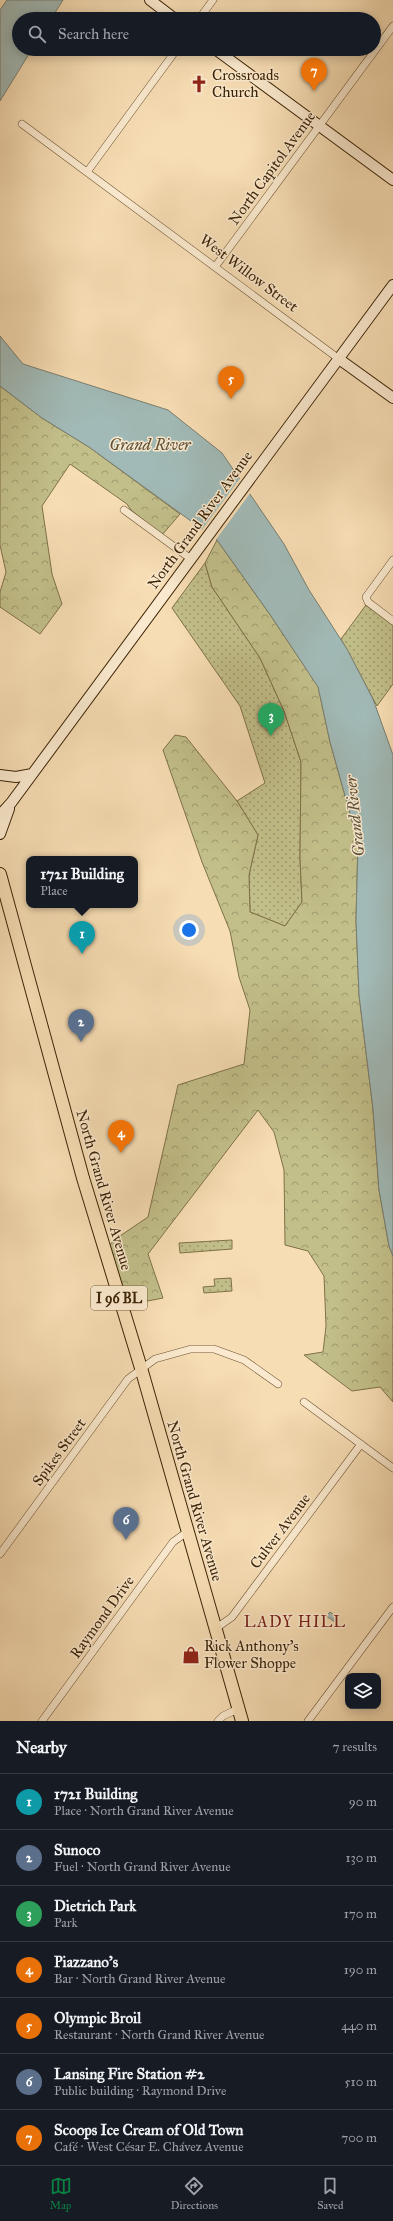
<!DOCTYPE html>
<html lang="en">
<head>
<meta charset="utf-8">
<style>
  :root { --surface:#171b24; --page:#20242c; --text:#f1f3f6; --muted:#9ea1a6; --line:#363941; --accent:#0b8043 }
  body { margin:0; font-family:"IM FELL Great Primer",serif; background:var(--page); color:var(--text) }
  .controls { position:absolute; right:12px; bottom:12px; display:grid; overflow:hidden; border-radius:8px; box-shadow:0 2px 10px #0003 }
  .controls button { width:36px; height:36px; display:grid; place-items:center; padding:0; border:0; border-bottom:1px solid var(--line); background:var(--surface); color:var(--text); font:20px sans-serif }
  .you { position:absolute; left:189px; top:930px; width:14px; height:14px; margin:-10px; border:3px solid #fff; border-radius:50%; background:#1a73e8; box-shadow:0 0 0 6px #1a73e833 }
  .badge { display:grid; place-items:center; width:26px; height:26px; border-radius:50%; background:var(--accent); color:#fff; font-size:13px; font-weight:700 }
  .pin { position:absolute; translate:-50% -33px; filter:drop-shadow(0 1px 2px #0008) }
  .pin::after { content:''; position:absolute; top:21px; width:14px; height:12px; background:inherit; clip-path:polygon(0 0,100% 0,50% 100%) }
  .popup { position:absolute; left:26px; top:856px; width:112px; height:52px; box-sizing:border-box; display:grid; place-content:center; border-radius:8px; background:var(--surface); filter:drop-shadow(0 1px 3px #0005); font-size:13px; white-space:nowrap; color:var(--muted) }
  .popup b { font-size:15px; color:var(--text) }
  .popup::after { content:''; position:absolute; left:50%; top:100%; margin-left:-8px; border:8px solid transparent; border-top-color:var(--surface) }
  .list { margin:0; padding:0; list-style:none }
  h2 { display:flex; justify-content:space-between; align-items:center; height:52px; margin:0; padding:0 16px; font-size:17px }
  h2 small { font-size:13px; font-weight:400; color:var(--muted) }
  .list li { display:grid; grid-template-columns:26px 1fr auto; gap:12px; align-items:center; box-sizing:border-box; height:56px; padding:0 16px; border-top:1px solid var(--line) }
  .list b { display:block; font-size:15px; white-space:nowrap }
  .list p { margin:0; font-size:13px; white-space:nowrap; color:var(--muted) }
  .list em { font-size:13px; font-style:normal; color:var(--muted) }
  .icon { flex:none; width:22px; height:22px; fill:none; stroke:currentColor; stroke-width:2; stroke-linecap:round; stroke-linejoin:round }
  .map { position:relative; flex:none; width:393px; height:1721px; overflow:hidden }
  .search { position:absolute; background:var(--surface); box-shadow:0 2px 10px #0003; left:12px; right:12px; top:12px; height:44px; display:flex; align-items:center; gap:10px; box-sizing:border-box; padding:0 14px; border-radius:22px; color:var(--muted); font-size:15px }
  .sheet { height:444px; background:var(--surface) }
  nav { display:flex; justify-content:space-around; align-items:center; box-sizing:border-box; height:56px; border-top:1px solid var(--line); background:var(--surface); font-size:11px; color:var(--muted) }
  nav a { display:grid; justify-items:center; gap:2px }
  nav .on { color:var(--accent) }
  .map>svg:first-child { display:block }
</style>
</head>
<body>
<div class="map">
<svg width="393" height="1721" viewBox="0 0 393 1721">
  <defs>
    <pattern id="grass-dots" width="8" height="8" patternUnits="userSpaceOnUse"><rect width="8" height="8" fill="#c2bf8a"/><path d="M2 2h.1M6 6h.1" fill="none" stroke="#9f9b6f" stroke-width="1.8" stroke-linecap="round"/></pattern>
    <pattern id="forest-crowns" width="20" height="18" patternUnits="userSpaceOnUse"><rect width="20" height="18" fill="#c2bf8a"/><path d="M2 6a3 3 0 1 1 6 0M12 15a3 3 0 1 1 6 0" fill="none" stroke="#9f9b6f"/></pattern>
  </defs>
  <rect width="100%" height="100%" fill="#f7ddb4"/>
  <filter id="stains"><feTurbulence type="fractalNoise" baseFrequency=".005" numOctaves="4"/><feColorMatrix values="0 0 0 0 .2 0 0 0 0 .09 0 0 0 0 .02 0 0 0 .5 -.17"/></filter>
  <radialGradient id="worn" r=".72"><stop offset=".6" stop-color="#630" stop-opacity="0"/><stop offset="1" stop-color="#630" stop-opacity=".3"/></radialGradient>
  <path fill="url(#grass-dots)" stroke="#7f7148" d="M205 563 212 587 260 658 284 711 301 762 300 858 302 902 285 926 250 912 249 875 258 835 237 801 265 783 240 706 172 608Z
    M366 605 393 625V684L377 706 341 639Z
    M232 1240V1249L180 1253 179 1243Z
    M231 1278 232 1291 204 1293 203 1287 215 1286 214 1279Z"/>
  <path fill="url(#forest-crowns)" stroke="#7f7148" d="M0 386 42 418 89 447 180 514 162 535 131 510 127 504 70 464 42 506 52 574 62 604 40 634 0 607V592L6 572 0 545Z
    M217 540 271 616 318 686 330 742 358 842 356 920 359 995 373 1109 379 1190 389 1246 393 1256V1402L380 1387 352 1391 304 1355 323 1352 326 1326 324 1276 308 1251 285 1245 284 1170 274 1132 258 1110 148 1254 163 1298 122 1306 105 1251 114 1240 148 1217 178 1085 244 1064 250 1010 239 977 230 931 202 862 163 750 175 735 186 737 237 801 258 835 249 875 250 912 285 926 302 902 300 858 301 762 284 711 260 658 212 587 205 563Z"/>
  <path fill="#a1bab7" stroke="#797e70" d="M7 0H63L51 19H19V49H32L0 101V10Z
    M0 336 23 364 168 410 222 453 284 544 309 590 347 649 373 699 393 755V1256L389 1246 379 1190 373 1109 359 995 356 920 358 842 330 742 318 687 271 616 217 540 89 447 42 418 0 386Z
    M330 1612 337 1617 335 1622 326 1616Z"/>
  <path fill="#f7ddb4" d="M241 477 251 492 215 541 201 531Z"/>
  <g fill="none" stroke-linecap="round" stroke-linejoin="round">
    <g stroke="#6b5231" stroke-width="8">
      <path id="street" d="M199 19 213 0
        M22 124 339 359
        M87 172 177 49
        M215 267 393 26
        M124 510 191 559
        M393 560 366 597 368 602 393 621
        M304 1402 393 1468
        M0 1554 128 1379 155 1359 191 1349H214L244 1360 278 1384
        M215 1629 232 1617 361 1444
        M42 1721 173 1542 187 1532
        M218 1721 223 1716 238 1709
        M308 1721 393 1607"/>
    </g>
    <g stroke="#3c2305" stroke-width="12">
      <path id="secondary" d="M150 0 175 19
        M215 49 393 180
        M339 359 393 398
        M0 775 16 777 32 774
        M0 815 11 803 393 285
        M0 834 9 809"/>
    </g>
    <g stroke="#3c2305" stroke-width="14">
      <path id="primary" d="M0 874 83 1178 141 1368 242 1721"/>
    </g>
    <use href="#street" stroke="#fae9ce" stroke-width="7"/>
    <use href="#secondary" stroke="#fae9ce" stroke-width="10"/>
    <use href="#primary" stroke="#f7ddb4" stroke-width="12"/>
  </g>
  <defs>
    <g id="church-bare" transform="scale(1.38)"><path d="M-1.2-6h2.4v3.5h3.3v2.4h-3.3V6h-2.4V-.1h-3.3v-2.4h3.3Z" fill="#8f2418" stroke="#fae9ce" stroke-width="2.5" paint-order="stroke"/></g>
    <g id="shop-bare" transform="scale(1.38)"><path d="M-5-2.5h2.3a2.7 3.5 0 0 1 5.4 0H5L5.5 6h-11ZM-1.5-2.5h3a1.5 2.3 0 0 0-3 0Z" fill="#8f2418" stroke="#fae9ce" stroke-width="2.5" paint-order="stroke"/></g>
  </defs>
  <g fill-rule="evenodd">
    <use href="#church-bare" x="199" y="84"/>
    <use href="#shop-bare" x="191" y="1655"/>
  </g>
  <g text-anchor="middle" stroke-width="3" stroke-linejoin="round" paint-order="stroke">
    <rect fill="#fae9ce" stroke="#755e41" stroke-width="1" x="91" y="1286" width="56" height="24" rx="3"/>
    <g font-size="14" font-weight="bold" fill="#3c2305">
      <text x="119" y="1303">I 96 BL</text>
    </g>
    <g font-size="15" fill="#3c2305" stroke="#fae9ce" text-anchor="start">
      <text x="212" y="80">Crossroads<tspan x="212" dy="17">Church</tspan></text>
      <text x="204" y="1651">Rick Anthony's<tspan x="204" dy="17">Flower Shoppe</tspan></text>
    </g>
    <g font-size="15" fill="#3c2305" stroke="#fae9ce">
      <text transform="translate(272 168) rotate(-54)" y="5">North Capitol Avenue</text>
      <text transform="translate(249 273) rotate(37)" y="5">West Willow Street</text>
      <text transform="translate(200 520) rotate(-54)" y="5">North Grand River Avenue</text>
      <text transform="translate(104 1190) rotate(74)" y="5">North Grand River Avenue</text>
      <text transform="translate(59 1452) rotate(-54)" y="5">Spikes Street</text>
      <text transform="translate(195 1501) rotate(74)" y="5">North Grand River Avenue</text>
      <text transform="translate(280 1531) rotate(-53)" y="5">Culver Avenue</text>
      <text transform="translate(102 1617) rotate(-54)" y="5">Raymond Drive</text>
    </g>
    <g font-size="16" font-style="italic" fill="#5a503a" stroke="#fae9ce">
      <text x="150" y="450">Grand River</text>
      <text transform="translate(354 816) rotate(-96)" y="6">Grand River</text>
    </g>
    <g font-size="16" letter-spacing="1" fill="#7a1f14" stroke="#fae9ce">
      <text x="295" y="1627">LADY HILL</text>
    </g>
  </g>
  <rect width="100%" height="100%" filter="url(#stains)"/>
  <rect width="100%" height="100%" fill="url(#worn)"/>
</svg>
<div class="controls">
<button><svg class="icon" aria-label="layers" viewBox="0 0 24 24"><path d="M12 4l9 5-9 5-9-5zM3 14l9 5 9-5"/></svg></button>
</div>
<div class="you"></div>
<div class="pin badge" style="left:82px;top:954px;background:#0f9aa8">1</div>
<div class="popup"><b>1721 Building</b>Place</div>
<div class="pin badge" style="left:81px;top:1042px;background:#5c6f8a">2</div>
<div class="pin badge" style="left:271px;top:736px;background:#2e9e5b">3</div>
<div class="pin badge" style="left:121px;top:1153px;background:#e8710a">4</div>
<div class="pin badge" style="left:231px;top:399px;background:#e8710a">5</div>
<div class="pin badge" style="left:126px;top:1540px;background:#5c6f8a">6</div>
<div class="pin badge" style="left:314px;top:91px;background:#e8710a">7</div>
<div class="search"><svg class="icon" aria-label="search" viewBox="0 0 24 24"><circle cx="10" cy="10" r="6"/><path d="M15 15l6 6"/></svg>Search here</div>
</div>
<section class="sheet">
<h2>Nearby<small>7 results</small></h2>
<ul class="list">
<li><span class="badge" style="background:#0f9aa8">1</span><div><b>1721 Building</b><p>Place · North Grand River Avenue</p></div><em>90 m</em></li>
<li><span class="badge" style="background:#5c6f8a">2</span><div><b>Sunoco</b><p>Fuel · North Grand River Avenue</p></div><em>130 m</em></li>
<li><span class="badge" style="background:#2e9e5b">3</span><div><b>Dietrich Park</b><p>Park</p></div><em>170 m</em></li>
<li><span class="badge" style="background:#e8710a">4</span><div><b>Piazzano's</b><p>Bar · North Grand River Avenue</p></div><em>190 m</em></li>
<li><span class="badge" style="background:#e8710a">5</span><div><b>Olympic Broil</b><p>Restaurant · North Grand River Avenue</p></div><em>440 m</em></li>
<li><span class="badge" style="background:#5c6f8a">6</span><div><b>Lansing Fire Station #2</b><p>Public building · Raymond Drive</p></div><em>510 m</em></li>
<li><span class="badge" style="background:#e8710a">7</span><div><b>Scoops Ice Cream of Old Town</b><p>Café · West César E. Chávez Avenue</p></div><em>700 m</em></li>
</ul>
</section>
<nav>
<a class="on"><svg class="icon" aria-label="map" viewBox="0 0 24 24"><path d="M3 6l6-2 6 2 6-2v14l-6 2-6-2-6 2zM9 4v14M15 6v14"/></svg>Map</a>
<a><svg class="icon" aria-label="directions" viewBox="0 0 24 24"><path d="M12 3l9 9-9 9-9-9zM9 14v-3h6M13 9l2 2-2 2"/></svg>Directions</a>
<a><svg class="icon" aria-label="saved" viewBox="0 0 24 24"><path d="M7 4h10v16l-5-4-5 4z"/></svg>Saved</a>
</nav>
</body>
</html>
